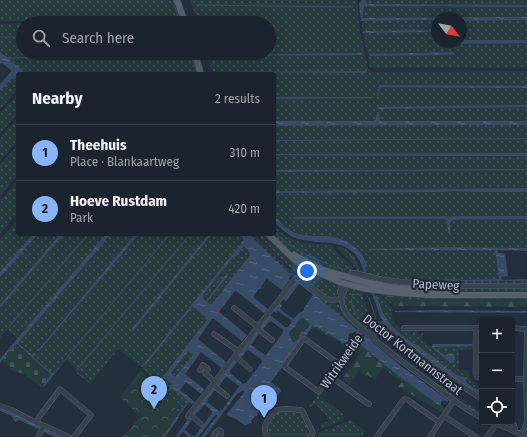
<!DOCTYPE html>
<html lang="en">
<head>
<meta charset="utf-8">
<style>
  :root { --surface:#1b232e; --page:#242b36; --text:#f1f3f6; --muted:#a0a4aa; --line:#39404a; --accent:#8ab4f8 }
  body { margin:0; font-family:"Fira Sans Condensed",sans-serif; background:var(--page); color:var(--text) }
  .controls { position:absolute; right:12px; bottom:12px; display:grid; overflow:hidden; border-radius:4px; box-shadow:0 4px 16px #0002 }
  .controls button { width:36px; height:36px; display:grid; place-items:center; padding:0; border:0; border-bottom:1px solid var(--line); background:var(--surface); color:var(--text); font:20px sans-serif }
  .compass { position:absolute; left:431px; top:12px; width:36px; height:36px; border-radius:50%; background:var(--surface); box-shadow:0 4px 16px #0002; rotate:121deg }
  .you { position:absolute; left:307px; top:271px; width:14px; height:14px; margin:-10px; border:3px solid #fff; border-radius:50%; background:#1a73e8; box-shadow:0 0 0 6px #1a73e833 }
  .badge { display:grid; place-items:center; width:26px; height:26px; border-radius:50%; background:var(--accent); color:#111; font-size:13px; font-weight:700 }
  .pin { position:absolute; translate:-50% -33px; filter:drop-shadow(0 1px 2px #0008) }
  .pin::after { content:''; position:absolute; top:21px; width:14px; height:12px; background:inherit; clip-path:polygon(0 0,100% 0,50% 100%) }
  .list { margin:0; padding:0; list-style:none }
  h2 { display:flex; justify-content:space-between; align-items:center; height:52px; margin:0; padding:0 16px; font-size:17px }
  h2 small { font-size:13px; font-weight:400; color:var(--muted) }
  .list li { display:grid; grid-template-columns:26px 1fr auto; gap:12px; align-items:center; box-sizing:border-box; height:56px; padding:0 16px; border-top:1px solid var(--line) }
  .list b { display:block; font-size:15px; white-space:nowrap }
  .list p { margin:0; font-size:13px; white-space:nowrap; color:var(--muted) }
  .list em { font-size:13px; font-style:normal; color:var(--muted) }
  .icon { flex:none; width:22px; height:22px; fill:none; stroke:currentColor; stroke-width:2; stroke-linecap:round; stroke-linejoin:round }
  .map { position:relative; flex:none; width:527px; height:437px; overflow:hidden }
  .search { position:absolute; background:var(--surface); box-shadow:0 4px 16px #0002; left:16px; top:16px; width:260px; height:44px; display:flex; align-items:center; gap:10px; box-sizing:border-box; padding:0 14px; border-radius:22px; color:var(--muted); font-size:15px }
  .panel { position:absolute; background:var(--surface); box-shadow:0 4px 16px #0002; left:16px; top:72px; width:260px; height:164px; border-radius:4px }
  .map>svg:first-child { display:block }
</style>
</head>
<body>
<div class="map">
<svg width="527" height="437" viewBox="0 0 527 437">
  <defs>
    <pattern id="grass-dots" width="8" height="8" patternUnits="userSpaceOnUse"><rect width="8" height="8" fill="#263c3f"/><path d="M2 2h.1M6 6h.1" fill="none" stroke="#435659" stroke-width="1.8" stroke-linecap="round"/></pattern>
    <pattern id="forest-firs" width="22" height="20" patternUnits="userSpaceOnUse"><rect width="22" height="20" fill="#263c3f"/><path d="M5 1l3.5 6h-7zM16 11l3.5 6h-7z" fill="#435659"/></pattern>
    <pattern id="cemetery-stones" width="16" height="16" patternUnits="userSpaceOnUse"><rect width="16" height="16" fill="#263c3f"/><path d="M2 7V4a2 2 0 0 1 4 0v3zM10 15v-3a2 2 0 0 1 4 0v3z" fill="#435659"/></pattern>
    <pattern id="park-crowns" width="20" height="18" patternUnits="userSpaceOnUse"><rect width="20" height="18" fill="#263c3f"/><path d="M2 6a3 3 0 1 1 6 0M12 15a3 3 0 1 1 6 0" fill="none" stroke="#435659"/></pattern>
    <pattern id="water-ripples" width="26" height="14" patternUnits="userSpaceOnUse"><rect width="26" height="14" fill="#394c67"/><path d="M2 4q2-2 4 0t4 0M15 11q2-2 4 0t4 0" fill="none" stroke="#53647b"/></pattern>
  </defs>
  <rect width="100%" height="100%" fill="#242f3e"/>
  <path fill="url(#grass-dots)" fill-rule="evenodd" d="M0 0H172L180 23H29L62 22V21H0Z
    M190 0H357L360 32 369 72 527 71V121H380L379 112H377L376 120 374 121H274V74H215L211 68 206 53H269V23H199C197 15 192 8 190 0Z
    M366 0H527V5L367 4Z
    M364 6 527 7V17L365 18H363Z
    M437 20V30L363 32 361 21Z
    M527 20V40H461V21Z
    M23 23V53H193L200 74H197L193 62 196 74H27L10 60 9 58 0 52V24Z
    M437 32V42H450L457 44 527 43V68H370L363 33ZM452 52V55L369 56V54Z
    M14 77 18 80V88L0 110V90Z
    M18 94V113L0 134V113Z
    M18 117V140L0 161V138Z
    M527 125V169L274 170V126Z
    M18 145V175L0 196V165Z
    M527 170V188L274 191V172Z
    M18 180V213L0 234V201Z
    M453 191 476 192H527V216L294 217H292V219H445L447 221 448 233H450V223L452 220 462 219H527V248L452 247 402 249 387 248 386 250H495L499 277V279L465 280 444 279 508 282 527 281V284H457L395 280 368 275 365 269 367 264C356 239 338 239 313 236 306 235 299 234 292 231 285 227 280 221 274 215V193L444 192Z
    M18 219V234H33L0 272V240Z
    M274 226C292 245 308 243 332 245L339 255 351 264 353 268V271L346 274C339 272 332 271 325 268 304 261 287 248 271 234H274Z
    M38 234H60L0 305V277Z
    M64 234H106L18 338 7 329 0 338V308Z
    M111 234H135L38 349 39 351 139 234H209L133 327V331L212 234H240L243 238V241L191 306V308L192 307 196 309 207 318V320L163 375 172 384 166 394 172 388 188 401 171 423 149 382 151 381 145 370 118 349 91 383 77 373 75 367 66 360 64 362H63L54 373H52L34 358V357L35 353 32 356 19 344V342L22 337Z
    M250 234H256L269 250 292 272 294 274 293 275H291Z
    M258 234H265L280 249 336 283C339 288 340 292 336 297L331 298C323 294 316 288 308 282 290 268 271 254 258 234Z
    M243 246 245 247 250 253V255L212 304 207 302 227 277 226 274 206 301 202 298V296L233 257H235Z
    M336 246 342 247 349 251V252L355 258 361 270 364 271 365 274 357 271 352 263 338 249Z
    M355 274 374 280 527 288V291C496 290 465 292 434 290 407 288 380 283 352 277V275Z
    M309 287 326 301H337L345 316 358 328 359 331 349 346 346 344 345 345 314 328 311 329 307 336 305 335 312 327H317L346 343H351L357 331 308 288Z
    M350 288 366 291 363 294V298L371 319C373 323 377 322 381 322L382 323 380 325H378L373 332 370 333C360 325 343 314 344 299 344 294 346 290 350 288Z
    M375 292 407 297 437 298H527V301L407 299 386 295 394 306C386 301 385 296 375 292Z
    M375 294 381 296 392 308C391 320 393 322 401 330L403 329 410 330 411 334H412L413 332 415 329H417V333H418L419 335 423 333V342L428 345 432 346H472V342L474 344V349L458 350C459 356 459 361 458 368L459 370 468 371 469 370H470L468 372 470 378H472V381L482 388V393L467 383 466 380 462 377 455 374 442 364 437 359 423 350 419 346 413 343 402 335 392 325 386 318 377 296H375Z
    M386 342 388 345C407 361 427 376 448 390V389L457 395 456 396 482 413V415L471 409 406 362 384 344Z
    M188 351 193 355 175 377 170 373Z
    M318 394 343 414 344 420 316 431 322 427 321 424 329 421 316 404 309 407Z
    M277 410 301 412 312 432 309 437H270L266 433V425Z
    M351 420 365 431 361 437H319L318 433Z"/>
  <path fill="url(#forest-firs)" d="M386 295 407 299 527 301V307L394 306Z
    M303 317 310 324 295 343C290 342 288 338 289 334L296 326 297 322Z
    M358 343 397 375 440 405H441L445 409 443 413 402 389 398 387 402 382 383 368 375 379 367 375 366 376 359 371 349 385 346 382 343 378 360 354 358 353V348L357 345Z"/>
  <path fill="url(#cemetery-stones)" d="M17 344 51 374 43 386 41 387 24 374 13 371 2 360 11 349Z"/>
  <path fill="url(#park-crowns)" d="M141 370 146 376 148 381 174 402 177 417 164 437H121L127 433 140 417 120 397Z"/>
  <path fill="url(#water-ripples)" fill-rule="evenodd" d="M362 0H366L367 4 527 5V7L367 6H364L363 13V18L527 17V20L461 21V18H437V20L361 21 359 4Z
    M437 30V32L362 33 363 31Z
    M461 40H527V43L457 44 450 42H461Z
    M0 52 7 57 11 58 9 59 10 60 27 74H18V80L14 77 0 90V84L11 72V70L2 63 0 64Z
    M453 52V54L452 55 369 56V54Z
    M363 53V55L218 56V55Z
    M367 71V73L223 72H224Z
    M379 85 527 86V88L383 87 380 88 378 97 377 96Z
    M274 97H373L374 98 274 99Z
    M527 105V107L378 109 377 107Z
    M377 112H379L380 121H527V125L274 126V121H374L376 119Z
    M527 138V139L274 141V140Z
    M274 154 527 153V156H446L274 155Z
    M527 169V170L274 172V170Z
    M527 188V192H476L453 191 444 192 274 193V191Z
    M274 215C281 223 288 231 299 234 310 237 322 235 333 237 348 240 363 250 367 266L365 269 375 296H377L383 313 392 326 402 335 413 343 419 346 423 350 437 359 442 364 455 374 465 378 467 383 482 393V397L450 376 393 332 386 325 380 316 360 261C346 236 319 246 296 238 287 235 280 228 274 221Z
    M527 216V219H462L453 220 450 223V233H448L447 221 445 219H293L292 218 294 217Z
    M33 234H38L0 277V272Z
    M60 234H64L0 308V305Z
    M106 234H111L19 342V344L32 355 36 353 34 356V358L52 373H54L64 362 44 387 43 386 51 374 17 344 11 349 0 363V359Z
    M135 234H139L39 351 38 350Z
    M209 234H212L133 331H132L133 327Z
    M240 234H250L255 240 291 275 289 278 290 280 282 290 267 279 266 280 261 286 262 288 258 290 253 297 268 309 264 313 236 291 234 292 219 312 247 335 242 341 214 319H212L198 339 226 362 222 368 201 352 185 374 204 389 201 394 187 383H185L180 390 195 402 192 404 189 402 178 417V419L165 437H162L171 426V424L188 401 172 388 166 394 172 384 164 378 163 376 207 320V318L196 309 192 307 144 367 143 365 243 241V238ZM244 246 250 253V255L212 304H210L207 302 227 277 228 274H226L206 301 202 298 203 295 233 257H235L243 247ZM188 351 193 355 175 377 171 373Z
    M447 247H452L527 248V251L498 250V253L505 254 508 276 501 277 502 280 527 279V281H445L444 279 465 280 499 279V277L495 250H371V249Z
    M298 280 357 330V331L349 334 348 340 349 343H346L342 342 317 327H312L271 382 279 388 281 391 268 408 265 407 262 412H259L257 416H255L251 421 252 423 245 425 234 418 229 416 226 415 243 394 244 392 243 391 238 393 205 437H201L217 416V414L215 415 198 437H189L183 432 178 437H175L190 417 192 419 185 430 192 436H195L212 413V411L205 405 203 406 195 415 193 413 213 388 215 390 208 399 207 402 219 411 222 410 239 386 227 377 225 378 219 386 217 384 235 360 237 362 230 371V373L243 384 246 383 262 362V360L248 350H247L241 358 238 356 257 332 259 333 251 345 265 355H266L283 333V330L271 321 269 322 263 329 260 327 270 315 285 327H288L291 323V320L278 311 276 313 273 311 280 303 282 305 280 309 292 318H294L300 312H302L304 310V308L313 295 300 284H299L286 301 283 299ZM303 317 310 324 309 326 295 342C291 342 293 343 291 339 285 330 296 330 297 322Z
    M395 311 433 310 527 311V313L395 312Z
    M364 335 401 366 448 400V402L443 400 441 402V405L440 406 397 375 358 343 360 340V339H361Z
    M433 344H472V346L433 347 445 355 451 353 454 354 455 360 453 363C449 362 435 351 432 347Z
    M0 408 8 411 66 437H55L19 420 15 422 12 416 0 411Z"/>
  <g fill="none" stroke-linecap="round" stroke-linejoin="round">
    <path stroke="#394c67" stroke-width="1" d="M173 0 175 5
      M197 5 352 7
      M175 7 180 23
      M64 22 179 20
      M0 37H23
      M190 53 197 74
      M11 58 99 55 123 56 187 55
      M274 232C292 250 318 261 342 269H345L349 267
      M349 254 354 260 357 266
      M361 295 353 294C347 307 361 322 371 329H373L377 324
      M367 296 369 298 376 319
      M9 327 88 234
      M65 360 170 234
      M77 370 190 234
      M77 373 84 378
      M86 380 90 383"/>
    <g stroke="#565f6c" stroke-width="5.5">
      <path id="minor" d="M341 299 347 284 348 281
        M234 308 258 327
        M257 328 272 340
        M404 328H482
        M476 328V374L477 377 482 379
        M512 328 526 329 527 331 526 380 527 421 526 425 520 437
        M214 334 238 351
        M371 337 383 324C392 335 405 343 416 352 438 369 459 385 482 399
        M235 356 250 369
        M339 364 305 339 303 340 284 366 285 367 319 392 353 344 362 329
        M200 370 203 365 208 369 205 373 215 382
        M330 376 367 403 369 404
        M512 379H526
        M213 385 227 396
        M0 406 12 410 27 418 69 437
        M189 414 201 424
        M188 416 296 278H301L326 299 331 300 341 299
        M444 416 476 437
        M482 418C465 409 449 397 434 385 404 364 375 341 348 316L343 307 340 292 342 283 352 273H355L384 280 415 283 456 286H527
        M37 422 39 417 60 389 91 415 74 437
        M491 422 522 434 526 437
        M511 422 514 425 516 432
        M377 436 403 400 405 399 408 400 439 422
        M38 437 44 426
        M213 437 215 433 219 430 221 431V434L219 437
        M267 437C261 425 268 421 275 411 283 407 294 410 302 410L313 433 310 437
        M430 437 454 400
        M487 437 496 424"/>
    </g>
    <g stroke="#414a57" stroke-width="7">
      <path id="major" d="M177 0 185 23
        M195 53 201 74
        M268 234 295 260 304 266 342 283 367 289 400 293 432 295H527
        M294 255 316 267 326 271 365 282 389 287 455 292"/>
    </g>
    <use href="#minor" stroke="#38414e" stroke-width="4.5"/>
    <use href="#major" stroke="#56606e" stroke-width="6"/>
  </g>
  <g text-anchor="middle" stroke-width="4" stroke-linejoin="round" paint-order="stroke">
    <g font-size="13" fill="#b4bcc9" stroke="#1d2633">
      <text transform="translate(436 284) rotate(3)" y="5">Papeweg</text>
      <text transform="translate(413 354) rotate(38)" y="5">Doctor Kortmannstraat</text>
      <text transform="translate(341 361) rotate(-55)" y="5">Witrikweide</text>
    </g>
  </g>
</svg>
<div class="controls">
<button>+</button>
<button>−</button>
<button><svg class="icon" aria-label="locate" viewBox="0 0 24 24"><circle cx="12" cy="12" r="6"/><path d="M12 2v4M12 18v4M2 12h4M18 12h4"/></svg></button>
</div>
<svg class="compass" viewBox="-18 -18 36 36"><path d="M0-13l5 13h-10z" fill="#e53935"/><path d="M0 13l5-13h-10z" fill="#a0a4aa"/></svg>
<div class="you"></div>
<div class="pin badge" style="left:264px;top:418px">1</div>
<div class="pin badge" style="left:154px;top:409px">2</div>
<div class="search"><svg class="icon" aria-label="search" viewBox="0 0 24 24"><circle cx="10" cy="10" r="6"/><path d="M15 15l6 6"/></svg>Search here</div>
<section class="panel">
<h2>Nearby<small>2 results</small></h2>
<ul class="list">
<li><span class="badge">1</span><div><b>Theehuis</b><p>Place · Blankaartweg</p></div><em>310 m</em></li>
<li><span class="badge">2</span><div><b>Hoeve Rustdam</b><p>Park</p></div><em>420 m</em></li>
</ul>
</section>
</div>
</body>
</html>
